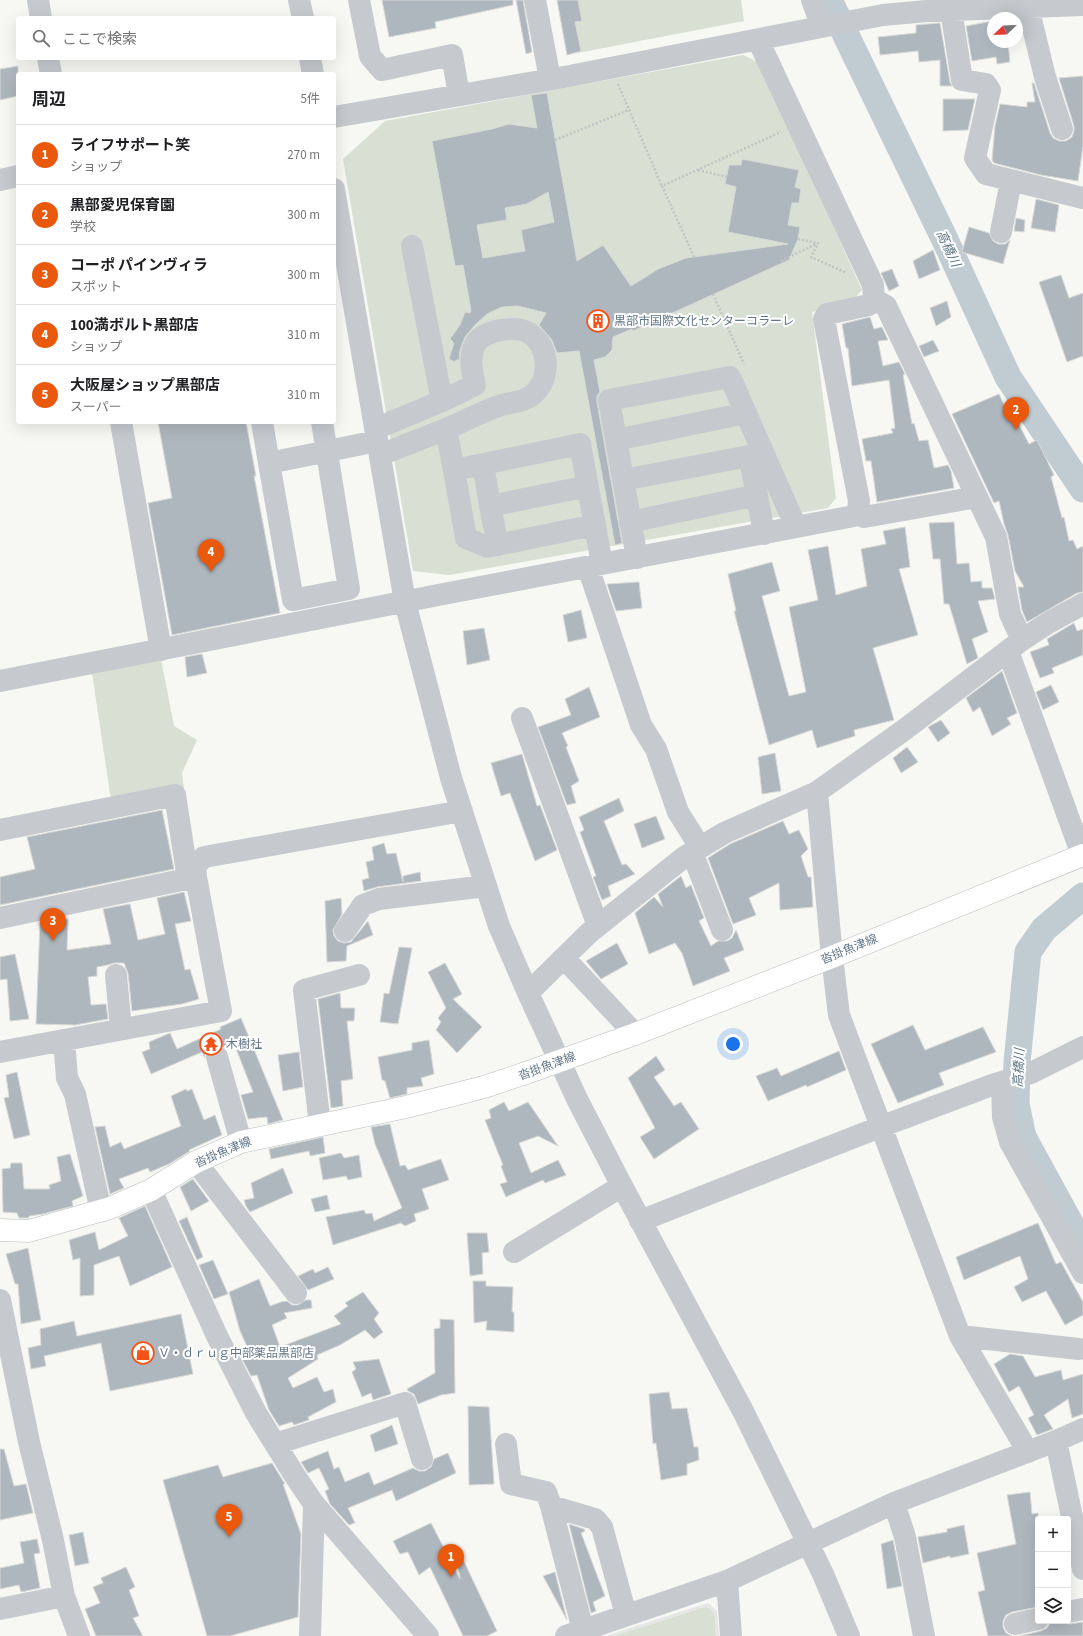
<!DOCTYPE html>
<html lang="ja">
<head>
<meta charset="utf-8">
<style>
  :root { --surface:#fff; --page:#f6f6f6; --text:#202124; --muted:#757577; --line:#e0e0e0; --accent:#ea580c }
  body { margin:0; font-family:"Source Sans 3","Noto Sans JP",sans-serif; background:var(--page); color:var(--text) }
  .controls { position:absolute; right:12px; bottom:12px; display:grid; overflow:hidden; border-radius:4px; box-shadow:0 4px 16px #0002 }
  .controls button { width:36px; height:36px; display:grid; place-items:center; padding:0; border:0; border-bottom:1px solid var(--line); background:var(--surface); color:var(--text); font:20px sans-serif }
  .compass { position:absolute; left:987px; top:12px; width:36px; height:36px; border-radius:50%; background:var(--surface); box-shadow:0 4px 16px #0002; rotate:247deg }
  .you { position:absolute; left:733px; top:1044px; width:14px; height:14px; margin:-10px; border:3px solid #fff; border-radius:50%; background:#1a73e8; box-shadow:0 0 0 6px #1a73e833 }
  .badge { display:grid; place-items:center; width:26px; height:26px; border-radius:50%; background:var(--accent); color:#fff; font-size:13px; font-weight:700 }
  .pin { position:absolute; translate:-50% -33px; filter:drop-shadow(0 1px 2px #0008) }
  .pin::after { content:''; position:absolute; top:21px; width:14px; height:12px; background:inherit; clip-path:polygon(0 0,100% 0,50% 100%) }
  .list { margin:0; padding:0; list-style:none }
  h2 { display:flex; justify-content:space-between; align-items:center; height:52px; margin:0; padding:0 16px; font-size:17px }
  h2 small { font-size:13px; font-weight:400; color:var(--muted) }
  .list li { display:grid; grid-template-columns:26px 1fr auto; gap:12px; align-items:center; box-sizing:border-box; height:60px; padding:0 16px; border-top:1px solid var(--line) }
  .list b { display:block; font-size:15px; white-space:nowrap }
  .list p { margin:0; font-size:13px; white-space:nowrap; color:var(--muted) }
  .list em { font-size:13px; font-style:normal; color:var(--muted) }
  .icon { flex:none; width:22px; height:22px; fill:none; stroke:currentColor; stroke-width:2; stroke-linecap:round; stroke-linejoin:round }
  .map { position:relative; flex:none; width:1083px; height:1636px; overflow:hidden }
  .search { position:absolute; background:var(--surface); box-shadow:0 4px 16px #0002; left:16px; top:16px; width:320px; height:44px; display:flex; align-items:center; gap:10px; box-sizing:border-box; padding:0 14px; border-radius:4px; color:var(--muted); font-size:15px }
  .panel { position:absolute; background:var(--surface); box-shadow:0 4px 16px #0002; left:16px; top:72px; width:320px; height:352px; border-radius:4px }
  .map>svg:first-child { display:block }
</style>
</head>
<body>
<div class="map">
<svg width="1083" height="1636" viewBox="0 0 1083 1636">
  <rect width="100%" height="100%" fill="#f7f7f4"/>
  <path fill="#e5e6e5" d="M708 1603 717 1611 719 1636H605Z"/>
  <path fill="#d8e0d4" d="M557 0H741L744 21 567 55Z
    M743 55 760 63 862 290 853 300 812 312 836 498 828 508 449 575 413 571 343 159 385 121Z
    M161 659 174 726 197 740 182 773 184 788 111 800 92 673Z
    M706 1607 714 1613 716 1636H615Z"/>
  <g fill="none" stroke-linecap="round" stroke-linejoin="round">
    <path stroke="#c0ccd2" stroke-width="27" d="M829 0 946 242 1008 377 1083 489
      M1083 896 1044 929 1028 952 1017 1062 1016 1104 1023 1137 1083 1247"/>
  </g>
  <path fill="#afb7be" stroke="#d9d9d6" fill-rule="evenodd" d="M382 0H513V5L435 22 436 28 389 37Z
    M516 0H523L532 52 526 54Z
    M557 0H578L582 21 575 22 581 51 567 55Z
    M993 21V42H1008L1010 62 997 64 996 57 972 61 966 26Z
    M940 23 950 82 952 86H940V60L919 62 918 51 880 55 878 37 916 33V25Z
    M18 66V96L0 100V69Z
    M1083 76V146L1078 181 1041 175 994 163 992 160 995 126 1000 104 1027 107V102H1035L1032 83H1034L1050 133 1053 138 1059 141H1066L1072 137 1074 131V126L1059 78Z
    M547 93 577 261 603 245 631 286 658 269 686 258 788 244 728 232 736 187 725 184 729 165H741L742 159 799 170 795 187 801 189 799 203H792L788 225 800 227 798 239 789 260 633 331 632 329 613 337 612 350 605 357 594 360 600 392 597 396V402L622 543 615 545 579 351 557 353 552 340 539 325 546 313 518 306 502 307 487 314 475 325 465 337 460 350 459 360H456L455 362 449 359 454 343 450 339 460 325 465 312 470 313 471 311 463 265 455 266 432 141 492 129 509 124 537 128 531 95ZM548 192 554 222 521 230 525 251 483 258 477 225 507 220 505 208 527 204Z
    M943 99H975L968 130 943 131Z
    M1036 199 1059 205 1055 232 1031 228Z
    M1016 218 1025 220 1024 232 1014 231Z
    M969 227 989 233 993 241 998 244H1005L1010 240 1003 264 962 252Z
    M933 250 940 270 919 279 913 261Z
    M892 269 899 286 889 291 881 273Z
    M1061 275 1069 298 1083 293V356L1067 362 1039 282Z
    M947 301 951 317 936 326 930 308Z
    M870 317 874 329 882 327 888 340 878 341 883 366 899 362 905 374 903 375 912 424 914 423 919 441 928 440 934 468 948 465 951 471 954 488 877 502 871 461H866L862 439 893 433 891 429 895 428 889 380 852 386 848 348H846L842 324Z
    M933 340 939 351 924 357 919 346Z
    M999 394 1006 409 1010 407 1029 444 1037 440 1054 475 1051 477 1062 518 1064 517 1069 541 1073 540 1077 549 1083 546V592L1077 593 1027 622 1022 610 1018 587H1024L1015 571 1008 535 1004 524 999 501 994 503 952 414Z
    M158 422H246L256 476H254L280 613 172 635 148 503 172 498Z
    M954 522 957 564 969 563 971 582 982 581V588H992L995 599 978 601 988 632 972 639 978 658 967 664 949 604H944L940 559H933L929 523Z
    M905 527 910 567 899 569 918 635 873 648 894 720 854 730 855 736 817 748 812 730 769 745 734 611H736L728 574 772 562 780 591 762 596 789 696 806 692 789 607 818 600 808 550 828 546 836 595 867 586 861 549 886 544 883 531Z
    M639 582 642 608 616 611 607 584Z
    M581 610 587 638 568 642 563 615Z
    M1074 623 1077 631 1083 629V655L1052 668 1054 673 1040 678 1030 652 1049 645 1047 639Z
    M484 628 490 660 467 665 463 631Z
    M202 654 207 673 187 677 185 657Z
    M1002 671 1017 713 1007 718 1011 724 992 736 980 707 973 712 966 698Z
    M1051 685 1059 702 1043 710 1036 692Z
    M589 687 600 717 562 733 568 746 566 747 579 781 571 786 576 803 567 805 538 727 571 715 565 699Z
    M941 720 950 733 938 742 928 727Z
    M907 747 918 762 901 773 893 758Z
    M775 753 781 791 762 794 758 757Z
    M522 754 537 806 540 805 557 850 535 861 510 793 501 796 491 763Z
    M619 798 624 811 604 821 622 865 626 864 635 874 608 886 611 896 602 900 593 877 596 876 580 832 584 830 579 817Z
    M162 810 174 869 0 905V877L35 869 27 837Z
    M656 816 665 839 642 848 634 824Z
    M783 821 789 834 799 830 808 849 801 856 808 877H811L813 907 780 910 779 883 749 898 756 915 733 924 708 858 730 844Z
    M384 843 387 854 396 853 403 882V876L420 872 421 881 377 887 364 891 362 880 369 878 366 862 374 860 372 847Z
    M681 876 686 888 691 885 704 918 699 921 711 946 718 941H727L732 938 736 930 744 950 724 958 730 971 693 986 682 953 675 943 649 954 635 913 654 897 663 907 658 894Z
    M184 892 191 921 175 924 185 970 190 969 199 999 182 1004 132 1011 128 973 124 963H114L108 965 97 967V976L88 977 91 1005 106 1004 108 1019 75 1025 36 1024 40 922 53 920 68 919 67 950 111 944 103 909 130 904 138 940 165 934 157 898Z
    M341 898 342 914 333 930 334 936 338 941 344 943 351 942 368 921 373 935 347 946 346 961 327 962 325 901Z
    M617 943 628 964 601 979 586 961Z
    M399 947 412 948 398 1024 380 1022 384 993 389 994Z
    M15 954 29 1019 10 1021 7 979 0 980V957Z
    M445 963 462 994 453 999 482 1027 457 1053 436 1030 441 1022 438 1018 446 1008 428 972Z
    M340 993 341 1008H355L354 1021H347L353 1079 341 1081 343 1106 331 1108 318 999Z
    M241 1018 283 1120 268 1124 267 1117 248 1119 241 1095 253 1092 235 1046 226 1049 220 1045H213L208 1049 205 1054V1058L202 1052 151 1074 142 1052 150 1049 149 1042 170 1033 177 1049 221 1029 220 1027Z
    M913 1025 925 1050 983 1027 996 1052 939 1073 944 1085 898 1103 871 1044Z
    M429 1040 434 1074 421 1078 423 1086 407 1088V1094L390 1098 385 1081 382 1080 378 1057 412 1050V1043Z
    M839 1051 846 1070 807 1087 806 1085 768 1101 756 1076 777 1068 781 1076Z
    M299 1052 303 1087 283 1091 278 1055Z
    M656 1056 665 1070 654 1077 674 1106 681 1102 699 1129 654 1159 640 1137 655 1128 628 1078Z
    M17 1072 30 1135 14 1139 4 1098 9 1097 6 1075Z
    M186 1089 187 1091 192 1089 204 1120 215 1115 222 1135 189 1150 190 1151 169 1164 150 1172 148 1168 119 1179 124 1188 110 1194 95 1127 105 1126 110 1147 121 1142 124 1149 181 1126 171 1096Z
    M504 1102 509 1111 528 1102 558 1146 538 1136 519 1143 531 1173 558 1160 566 1175 545 1183 543 1180 506 1197 500 1184 507 1182 501 1166 503 1165 485 1120 491 1118 489 1110Z
    M390 1124 400 1166 405 1165 408 1170 441 1159 449 1180 422 1189 429 1209 414 1214 416 1221 405 1226 401 1223 333 1245 326 1217 364 1210 366 1214 372 1213 374 1221 402 1208 375 1144 371 1127Z
    M323 1137 325 1153 310 1156 309 1151 271 1159 269 1149Z
    M341 1153 344 1158 359 1155 362 1177 348 1180 346 1176 323 1180 319 1158Z
    M70 1154 83 1196 72 1201 73 1206 43 1214 29 1216V1218H19L17 1213 3 1212 2 1169 10 1168 11 1163H22L24 1189H50L49 1185 61 1181 57 1157Z
    M283 1168 293 1193 250 1212 246 1206 244 1200 254 1198 251 1183Z
    M193 1179 209 1201 191 1211 180 1187Z
    M327 1195 330 1209 315 1212 311 1199Z
    M145 1206 172 1267 130 1286 119 1256 94 1265V1295L80 1296V1258L73 1260 69 1240 95 1232 99 1250 128 1236 119 1218Z
    M187 1217 203 1257 197 1260 179 1221Z
    M1038 1223 1056 1264 1061 1262 1083 1302V1315L1065 1325 1046 1291 1022 1302 1014 1287 1028 1279 1020 1256 964 1280 956 1257Z
    M467 1233H487L489 1252 482 1253 483 1274 470 1276Z
    M28 1248 41 1320 21 1324 18 1284H15L6 1254Z
    M213 1260 228 1294 214 1299 199 1265Z
    M328 1267 334 1279 308 1290 298 1276 313 1269 315 1273Z
    M259 1279 270 1306 281 1302 287 1301 292 1305H298L306 1300H311L312 1308 284 1313 287 1318 272 1325 280 1347 341 1324 334 1316 348 1306 345 1303 363 1292 379 1313 374 1319 383 1332 374 1339 365 1330 340 1345 317 1355 318 1359 288 1378 293 1388 317 1377 324 1392 333 1389 336 1402 308 1417 309 1420 294 1425 292 1422 279 1426 269 1410 257 1375 251 1376 241 1357 250 1353 240 1331 229 1292Z
    M473 1281H486V1286L513 1287 512 1312H514V1332L486 1330 487 1321 474 1323Z
    M181 1314 193 1374 110 1391 101 1343 44 1356 46 1366 31 1369 28 1348 41 1345 40 1329 74 1321 77 1336Z
    M440 1319 454 1320 455 1393 441 1395 418 1404 414 1394 408 1391 407 1389 435 1373 434 1329 440 1328Z
    M1010 1354 1023 1356 1035 1377 1061 1370 1063 1380 1083 1374V1414L1072 1418 1068 1399 1044 1415 1053 1429 1037 1435 1028 1418 1034 1415 1019 1386 1009 1392 994 1364Z
    M379 1359 391 1394 373 1400 371 1393 362 1397 352 1372 356 1369 353 1362Z
    M669 1392 672 1409 687 1408 694 1447H698L699 1460 687 1464V1475L661 1480 656 1443 653 1444 649 1394Z
    M468 1406 489 1407 494 1484 469 1485Z
    M392 1425 398 1444 375 1452 370 1435Z
    M0 1449H4L14 1486 26 1484 33 1513 0 1520Z
    M328 1451 334 1469 339 1467 345 1482 369 1472 374 1485 413 1468 419 1471H425L431 1467 434 1459 448 1453 456 1473 396 1501 392 1490 348 1508 355 1523 349 1525 330 1504 325 1491 329 1489 319 1468 308 1473 301 1462Z
    M272 1463 285 1484H283L301 1534 298 1617 230 1636H207L163 1480 218 1465 223 1477Z
    M1030 1492 1032 1514 1038 1513V1607L1012 1612 1006 1615 1003 1621V1627L1006 1633 1012 1636H988L978 1592 985 1590 977 1553 1016 1544 1007 1495Z
    M431 1523 460 1579 456 1552 459 1551 497 1631 487 1636H463L430 1567 419 1575 408 1552 400 1554 393 1541Z
    M569 1524 584 1529 585 1531 581 1533 605 1596 593 1602 596 1611 591 1613Z
    M964 1525 969 1554 950 1558V1556L923 1563 918 1537 947 1532V1529Z
    M83 1532 89 1563 75 1566 69 1535Z
    M37 1539 40 1553 34 1554 40 1588 21 1592 19 1585 0 1589V1568L24 1563 20 1542Z
    M893 1540 902 1586 887 1589 881 1544Z
    M126 1567 135 1587 129 1590 139 1616 133 1618 143 1636H96L85 1609 100 1603 93 1587 103 1583 101 1578Z
    M555 1572 567 1620 543 1576Z
    M1057 1621 1070 1624 1083 1622V1636H1019L1041 1631 1047 1628 1050 1623Z"/>
  <g fill="none" stroke-linecap="round" stroke-linejoin="round">
    <g stroke="#b9bdc1" stroke-width="23">
      <path id="major" d="M0 1230 29 1231 110 1208 151 1190 196 1162 241 1142 406 1107 484 1087 526 1073 635 1034 832 957 1083 855"/>
    </g>
    <path stroke="#c2c3c5" stroke-width="2.5" stroke-dasharray="2 2" stroke-linecap="butt" d="M618 84 662 186
      M555 140 629 110
      M698 170 727 177
      M798 239 817 243
      M694 257 662 186 781 132
      M781 261 818 243 811 257 847 273
      M713 294 744 364"/>
    <path stroke="#c6cace" stroke-width="22" d="M38 0 41 18
      M299 0 303 18
      M359 0 370 56 382 70 452 55 459 95
      M535 0 550 79
      M812 0 822 27
      M1028 7 1045 77 1062 129
      M951 10 962 80 986 84 990 90 975 158 986 174 1083 198
      M758 40 873 285 874 299 886 306 996 537 1010 614 1022 640
      M48 58 51 74
      M310 58 313 74
      M334 117 564 77 883 15 927 11 1083 5
      M0 180 18 176
      M334 189 405 602 451 778 499 926 528 993 578 1101 622 1186 743 1411 823 1574 849 1636
      M1001 232 1011 181
      M442 401 475 385C472 372 468 356 476 343 484 330 516 325 529 333 551 347 551 381 531 396 523 402 512 402 502 405 484 410 464 422 446 429
      M121 422 161 650
      M262 422 269 463
      M322 422 349 589 293 600 269 463 377 441
      M375 429 442 401 412 246
      M616 440 746 413
      M380 455 446 429 454 470
      M483 464 490 506
      M623 480 749 456 757 495
      M858 511 864 517 977 497
      M630 522 757 495 764 534
      M595 525 487 547 466 538 454 470 580 444 602 564
      M498 545 490 506 588 486
      M637 558 609 400 730 377 796 527
      M588 567 641 725 656 749 678 812 700 847
      M1008 651 1082 855
      M0 681 433 596 854 516 858 511 859 501 824 319 827 314 869 305 874 299
      M522 718 598 926
      M817 792 832 957 839 1015 960 1336 1028 1452
      M0 830 175 795 188 879
      M692 852 722 930
      M0 918 196 877
      M345 931 363 905 379 899 486 886
      M564 958 635 1034
      M116 975 121 1029
      M528 993 589 933 683 858 724 833 817 792 904 730 1022 640 1048 623 1083 604
      M64 1040 67 1078 75 1094 101 1211
      M0 1052 221 1011 196 877 195 866 204 857 462 811
      M217 1057 241 1142
      M1002 1082 1003 1117 1010 1142 1083 1273
      M320 1125 304 990 359 975
      M196 1162 296 1293
      M151 1190 217 1336 256 1413 295 1476 314 1504 428 1636
      M640 1221 880 1127 992 1085 1031 1073 1083 1047
      M514 1252 622 1186
      M0 1300 29 1442 53 1540 64 1596 79 1636
      M960 1336 1079 1349
      M1056 1441 1083 1569
      M275 1444 405 1403 422 1459
      M506 1444 511 1484 546 1492 551 1506
      M894 1503 905 1537 924 1636
      M727 1581 731 1636
      M0 1609 64 1596
      M1068 1612 1083 1609
      M1015 1624 1038 1619
      M583 1630 551 1506 595 1519 602 1527 626 1615
      M310 1636 314 1504
      M566 1636 727 1581 894 1503 1056 1441 1083 1429"/>
    <use href="#major" stroke="#fff" stroke-width="22"/>
  </g>
  <defs>
    <g id="building-ring" transform="scale(1.15)"><circle r="9.5" fill="#fff" stroke="#f55216" stroke-width="1.5"/><path d="M-4-6H4V6H1V3H-1V6H-4ZM-2.5-4.3h1.7v1.8h-1.7ZM.8-4.3h1.7v1.8H.8ZM-2.5-1h1.7V.8h-1.7ZM.8-1h1.7V.8H.8Z" fill="#f55216"/></g>
    <g id="temple-ring" transform="scale(1.15)"><circle r="9.5" fill="#fff" stroke="#f55216" stroke-width="1.5"/><path d="M0-6L5-2H3V0L6.5 2.5H4V6H1.5V3h-3V6H-4V2.5H-6.5L-3 0V-2H-5Z" fill="#f55216"/></g>
    <g id="shop-ring" transform="scale(1.15)"><circle r="9.5" fill="#fff" stroke="#f55216" stroke-width="1.5"/><path d="M-5-2.5h2.3a2.7 3.5 0 0 1 5.4 0H5L5.5 6h-11ZM-1.5-2.5h3a1.5 2.3 0 0 0-3 0Z" fill="#f55216"/></g>
  </defs>
  <g fill-rule="evenodd">
    <use href="#building-ring" x="598" y="321"/>
    <use href="#temple-ring" x="211" y="1044"/>
    <use href="#shop-ring" x="143" y="1353"/>
  </g>
  <g text-anchor="middle" stroke-width="4" stroke-linejoin="round" paint-order="stroke">
    <g font-size="12" fill="#637688" stroke="#fff" text-anchor="start">
      <text x="614" y="325">黒部市国際文化センターコラーレ</text>
      <text x="226" y="1048">木樹社</text>
      <text x="158" y="1357">Ｖ・ｄｒｕｇ中部薬品黒部店</text>
    </g>
    <g font-size="12" fill="#637688" stroke="#fff">
      <text transform="translate(849 949) rotate(-22)" y="4">沓掛魚津線</text>
      <text transform="translate(547 1066) rotate(-20)" y="4">沓掛魚津線</text>
      <text transform="translate(223 1152) rotate(-23)" y="4">沓掛魚津線</text>
    </g>
    <g font-size="13" font-style="italic" fill="#5f7884" stroke="#fff">
      <text transform="translate(949 248) rotate(65)" y="5">高橋川</text>
      <text transform="translate(1018 1068) rotate(-87)" y="5">高橋川</text>
    </g>
  </g>
</svg>
<div class="controls">
<button>+</button>
<button>−</button>
<button><svg class="icon" aria-label="layers" viewBox="0 0 24 24"><path d="M12 4l9 5-9 5-9-5zM3 14l9 5 9-5"/></svg></button>
</div>
<svg class="compass" viewBox="-18 -18 36 36"><path d="M0-13l5 13h-10z" fill="#e53935"/><path d="M0 13l5-13h-10z" fill="#757577"/></svg>
<div class="you"></div>
<div class="pin badge" style="left:451px;top:1577px">1</div>
<div class="pin badge" style="left:1016px;top:430px">2</div>
<div class="pin badge" style="left:53px;top:941px">3</div>
<div class="pin badge" style="left:211px;top:572px">4</div>
<div class="pin badge" style="left:229px;top:1537px">5</div>
<div class="search"><svg class="icon" aria-label="search" viewBox="0 0 24 24"><circle cx="10" cy="10" r="6"/><path d="M15 15l6 6"/></svg>ここで検索</div>
<section class="panel">
<h2>周辺<small>5件</small></h2>
<ul class="list">
<li><span class="badge">1</span><div><b>ライフサポート笑</b><p>ショップ</p></div><em>270 m</em></li>
<li><span class="badge">2</span><div><b>黒部愛児保育園</b><p>学校</p></div><em>300 m</em></li>
<li><span class="badge">3</span><div><b>コーポ パインヴィラ</b><p>スポット</p></div><em>300 m</em></li>
<li><span class="badge">4</span><div><b>100満ボルト黒部店</b><p>ショップ</p></div><em>310 m</em></li>
<li><span class="badge">5</span><div><b>大阪屋ショップ黒部店</b><p>スーパー</p></div><em>310 m</em></li>
</ul>
</section>
</div>
</body>
</html>
